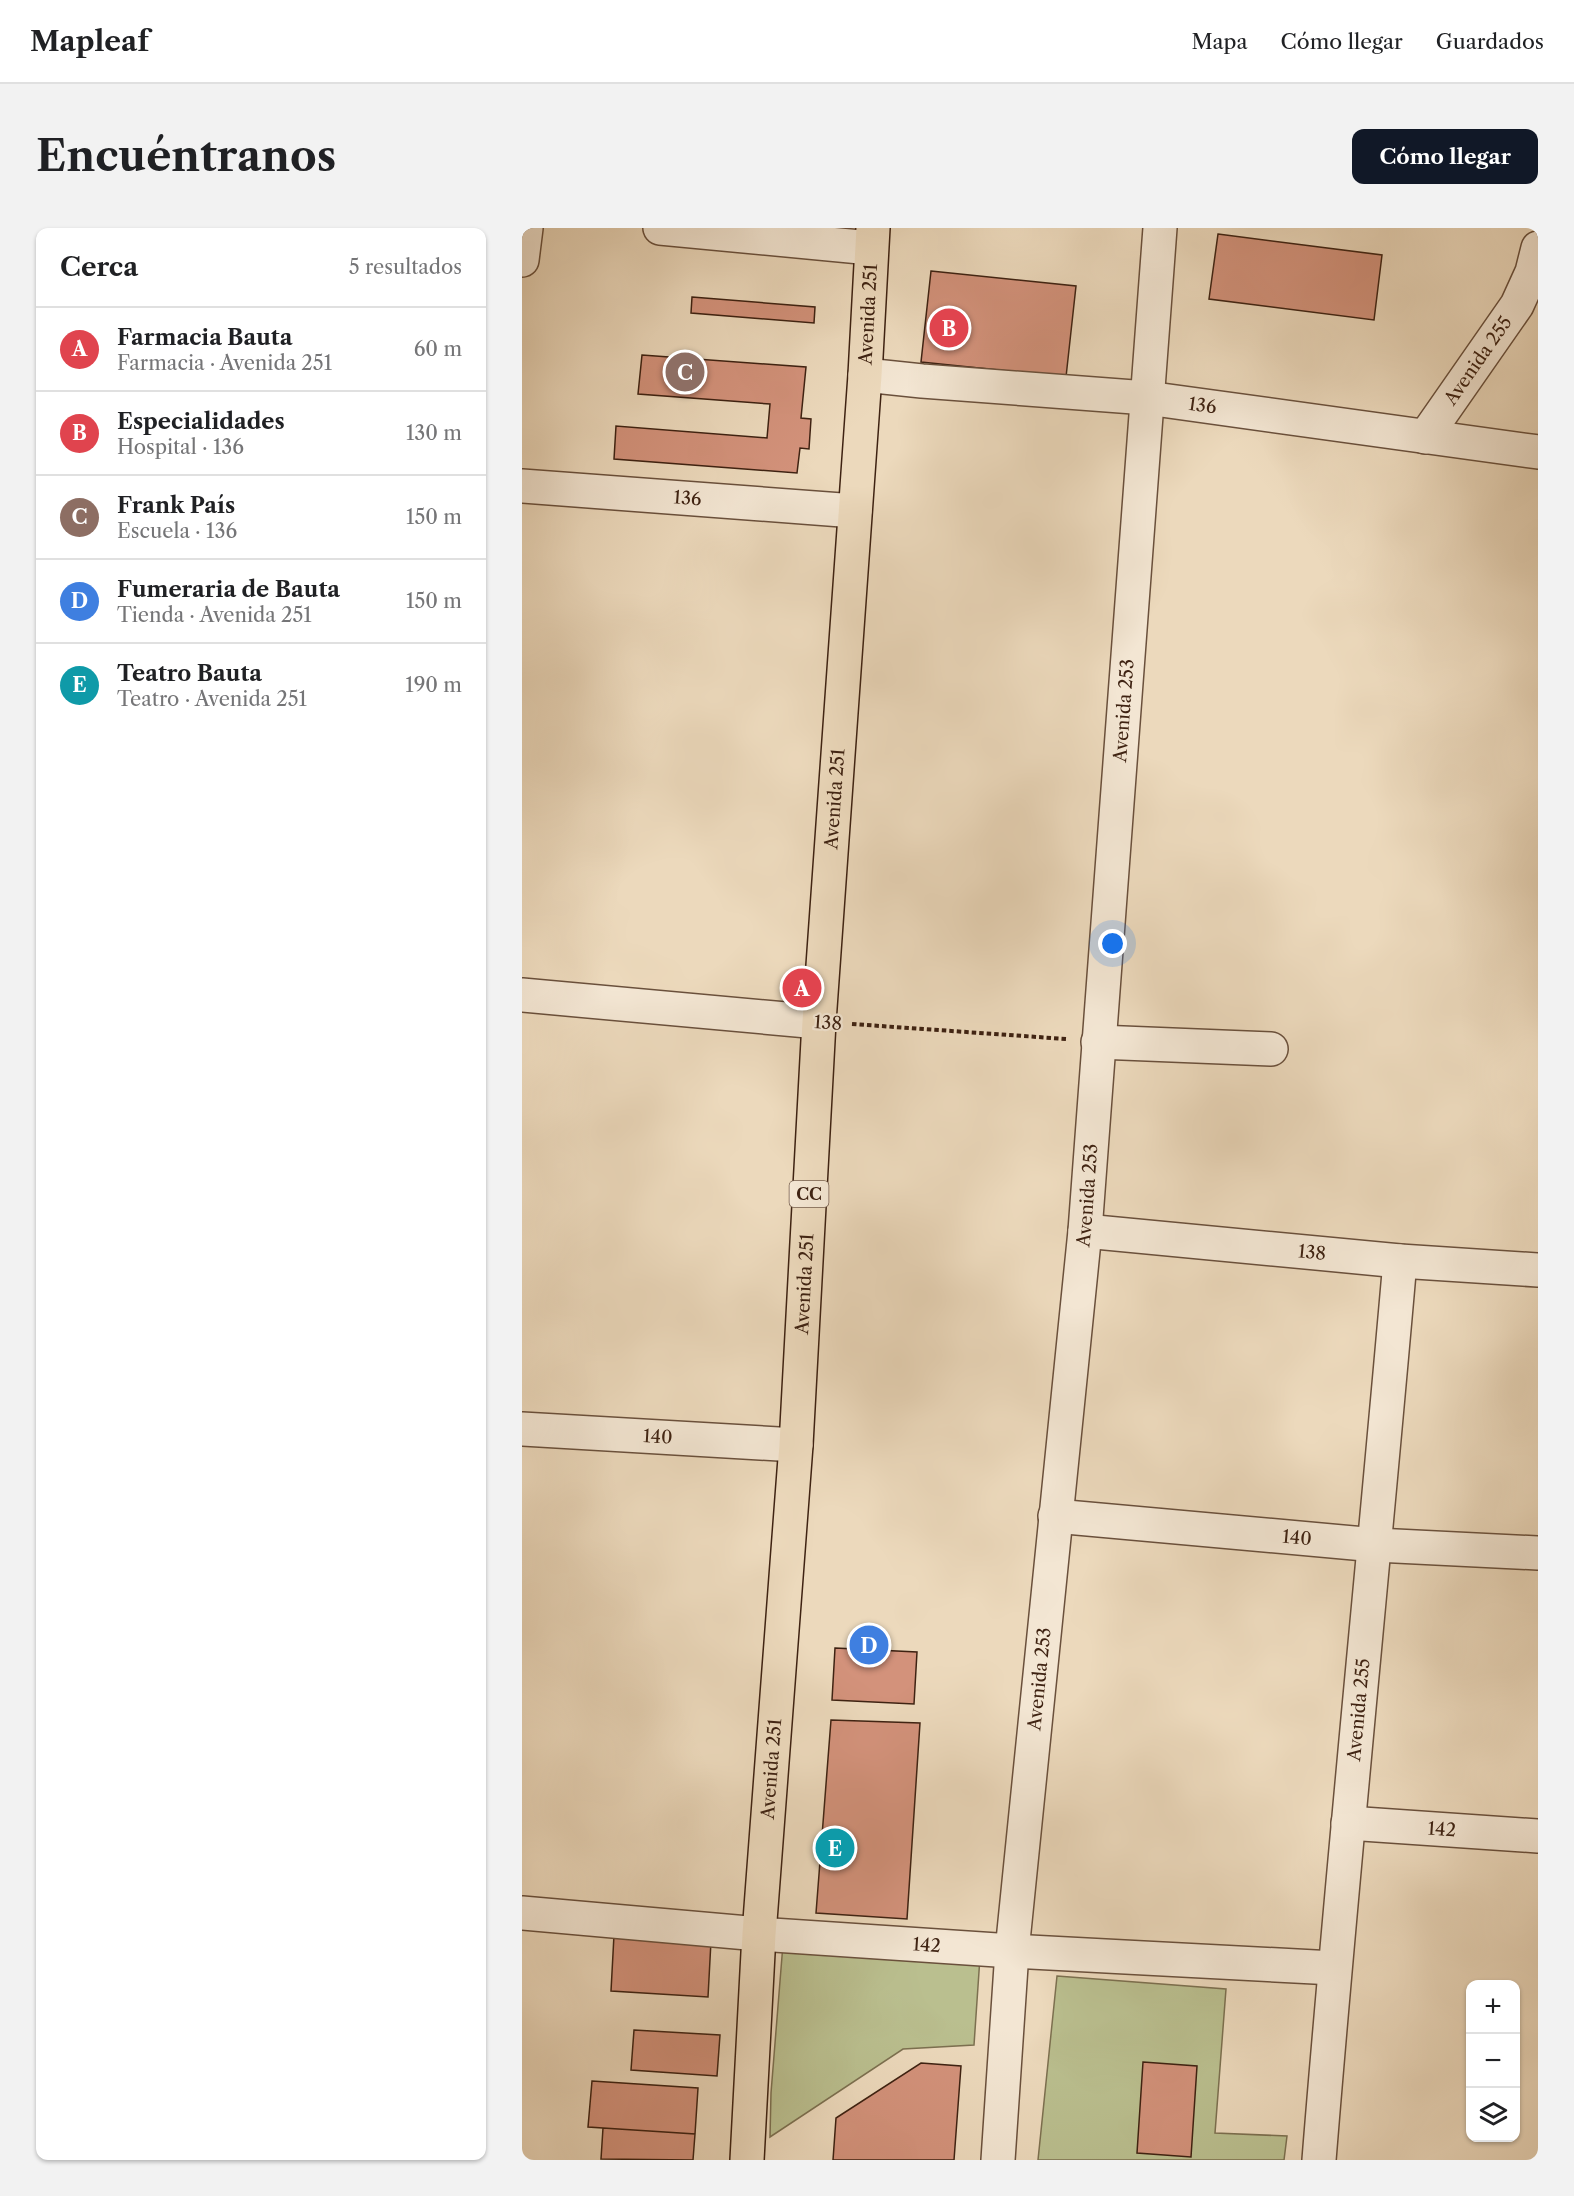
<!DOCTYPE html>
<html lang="es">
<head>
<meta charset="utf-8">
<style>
  :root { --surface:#fff; --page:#f2f2f2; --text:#202124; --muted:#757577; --line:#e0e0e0; --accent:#111827 }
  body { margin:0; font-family:"Libre Caslon Text",serif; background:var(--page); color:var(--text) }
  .controls { position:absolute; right:18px; bottom:18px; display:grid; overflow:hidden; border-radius:12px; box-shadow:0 2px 4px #0004 }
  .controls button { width:54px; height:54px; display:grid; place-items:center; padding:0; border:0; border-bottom:2px solid var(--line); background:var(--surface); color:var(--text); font:30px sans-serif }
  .you { position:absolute; left:591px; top:716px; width:21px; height:21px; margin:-15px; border:4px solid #fff; border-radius:50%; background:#1a73e8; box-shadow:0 0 0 9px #1a73e833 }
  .badge { display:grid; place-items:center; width:39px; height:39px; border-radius:50%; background:var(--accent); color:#fff; font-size:20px; font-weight:700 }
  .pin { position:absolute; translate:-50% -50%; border:3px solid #fff; box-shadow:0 2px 6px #0006 }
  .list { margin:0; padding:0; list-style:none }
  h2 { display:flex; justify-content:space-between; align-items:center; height:78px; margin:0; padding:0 24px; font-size:26px }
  h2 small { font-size:20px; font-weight:400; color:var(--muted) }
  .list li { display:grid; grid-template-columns:39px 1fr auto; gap:18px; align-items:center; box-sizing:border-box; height:84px; padding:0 24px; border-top:2px solid var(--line) }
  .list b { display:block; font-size:22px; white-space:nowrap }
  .list p { margin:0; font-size:20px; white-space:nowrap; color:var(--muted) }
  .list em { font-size:20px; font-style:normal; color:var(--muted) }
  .icon { flex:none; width:33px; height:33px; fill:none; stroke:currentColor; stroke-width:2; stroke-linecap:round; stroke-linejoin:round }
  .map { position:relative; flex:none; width:1016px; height:1932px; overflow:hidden; border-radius:12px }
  header { display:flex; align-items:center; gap:36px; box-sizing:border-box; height:84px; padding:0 30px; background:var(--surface); border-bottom:2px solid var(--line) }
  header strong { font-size:28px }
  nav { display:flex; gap:33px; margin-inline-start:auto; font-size:21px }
  .intro { display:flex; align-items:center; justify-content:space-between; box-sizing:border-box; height:144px; padding:0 36px }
  h1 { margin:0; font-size:42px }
  .button { padding:15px 27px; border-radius:12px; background:var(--accent); color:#fff; font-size:21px; font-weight:700 }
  main { display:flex; gap:36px; padding:0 36px }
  aside { flex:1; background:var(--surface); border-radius:12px; box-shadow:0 2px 4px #0004 }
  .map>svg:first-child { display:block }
</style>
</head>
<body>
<header>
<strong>Mapleaf</strong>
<nav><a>Mapa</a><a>Cómo llegar</a><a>Guardados</a></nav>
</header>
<div class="intro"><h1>Encuéntranos</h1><a class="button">Cómo llegar</a></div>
<main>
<aside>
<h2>Cerca<small>5 resultados</small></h2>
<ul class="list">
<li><span class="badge" style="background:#e0444e">A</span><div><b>Farmacia Bauta</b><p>Farmacia · Avenida 251</p></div><em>60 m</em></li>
<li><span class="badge" style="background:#e0444e">B</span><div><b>Especialidades</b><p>Hospital · 136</p></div><em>130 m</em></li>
<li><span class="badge" style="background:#8d6e63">C</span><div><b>Frank País</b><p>Escuela · 136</p></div><em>150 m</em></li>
<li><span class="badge" style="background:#3f7fe0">D</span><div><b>Fumeraria de Bauta</b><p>Tienda · Avenida 251</p></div><em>150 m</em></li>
<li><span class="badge" style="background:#0f9aa8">E</span><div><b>Teatro Bauta</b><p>Teatro · Avenida 251</p></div><em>190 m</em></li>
</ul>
</aside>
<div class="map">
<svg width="1016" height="1932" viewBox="0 0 1016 1932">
  <rect width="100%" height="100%" fill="#ecd9bc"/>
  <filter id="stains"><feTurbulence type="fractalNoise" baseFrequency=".00333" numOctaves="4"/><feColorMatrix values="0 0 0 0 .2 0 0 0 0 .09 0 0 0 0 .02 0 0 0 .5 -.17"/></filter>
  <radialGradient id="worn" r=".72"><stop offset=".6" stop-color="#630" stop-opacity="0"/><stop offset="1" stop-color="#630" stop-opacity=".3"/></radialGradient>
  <path fill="#babf8f" stroke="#7c7050" stroke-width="1.5" d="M261 1716 458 1729 452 1817 381 1821 248 1909 249 1865Z
    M535 1748 704 1761 693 1905 765 1908 762 1932H516Z"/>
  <path fill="#d3927b" stroke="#3e2212" stroke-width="1.5" d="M696 6 860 27 852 92 687 71Z
    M409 43 554 58 544 149 399 134Z
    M170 69 293 79 292 95 169 85Z
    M120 127 284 139 279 190 289 191 287 221 278 220 275 245 92 231 94 198 245 210 248 176 116 166Z
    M313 1420 395 1424 392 1476 310 1472Z
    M309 1492 398 1495 385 1691 294 1685Z
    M92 1707 189 1713 186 1769 89 1763Z
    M112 1802 198 1807 195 1848 109 1842Z
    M621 1834 675 1838 669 1929 615 1925Z
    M399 1835 439 1838 432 1932H311L314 1890Z
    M70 1853 176 1860 173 1906 66 1899Z
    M81 1900 173 1906 171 1932 79 1931Z"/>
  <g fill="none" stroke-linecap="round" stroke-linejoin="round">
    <g stroke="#6a503c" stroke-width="36">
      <g id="minor">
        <path d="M138 0 349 20"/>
        <path d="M0 32 4 0"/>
        <path id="s1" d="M343 147 400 153 625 170 1016 224"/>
        <path id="s2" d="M903 209 995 77 1010 44 1016 20"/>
        <path id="s3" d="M0 258 333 283"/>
        <path d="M0 767 297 794"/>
        <path d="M576 814 749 821"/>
        <path id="s4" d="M563 1003 878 1033 1016 1042"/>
        <path id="s5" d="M0 1201 274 1217"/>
        <path id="s6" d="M533 1288 854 1317 1016 1325"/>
        <path id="s7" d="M826 1595 1016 1608"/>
        <path id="s8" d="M0 1685 237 1706 490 1723 812 1740"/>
        <path id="s9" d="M476 1932 490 1723 563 1003 638 0"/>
        <path id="s10" d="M797 1932C821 1632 852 1333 878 1033"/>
      </g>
    </g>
    <g stroke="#3e2212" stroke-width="36">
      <g id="major">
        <path id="s11" d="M225 1932 237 1706 274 1217 297 794 343 147 351 0"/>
      </g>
    </g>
    <path stroke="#3e2212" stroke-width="4" stroke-dasharray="4.5 3" stroke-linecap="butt" d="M330 796 544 811"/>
    <use href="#minor" stroke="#f3e6d3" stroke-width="33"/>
    <use href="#major" stroke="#ecd9bc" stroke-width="33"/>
  </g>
  <g text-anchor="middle" stroke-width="4.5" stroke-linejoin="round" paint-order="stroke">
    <rect fill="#f3e6d3" stroke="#745d4c" stroke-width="1.5" x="267.5" y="953" width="39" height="26" rx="4.5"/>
    <g font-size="16" font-weight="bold" fill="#3e2212">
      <text x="287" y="972">CC</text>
    </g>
    <g font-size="18" fill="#3e2212" stroke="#f3e6d3">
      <text dy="6" stroke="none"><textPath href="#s11" startOffset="1850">Avenida 251</textPath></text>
      <text dy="6" stroke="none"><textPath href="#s2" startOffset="93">Avenida 255</textPath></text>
      <text dy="6" stroke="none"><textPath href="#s1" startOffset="339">136</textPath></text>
      <text dy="6" stroke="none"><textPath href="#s3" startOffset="166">136</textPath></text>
      <text dy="6" stroke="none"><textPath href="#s9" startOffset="1455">Avenida 253</textPath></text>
      <text dy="6" stroke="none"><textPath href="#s11" startOffset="1364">Avenida 251</textPath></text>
      <text transform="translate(306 795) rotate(4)" y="6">138</text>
      <text dy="6" stroke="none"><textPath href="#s9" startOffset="969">Avenida 253</textPath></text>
      <text dy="6" stroke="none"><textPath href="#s4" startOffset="228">138</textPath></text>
      <text dy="6" stroke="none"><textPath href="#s11" startOffset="878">Avenida 251</textPath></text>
      <text dy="6" stroke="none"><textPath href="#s5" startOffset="136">140</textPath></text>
      <text dy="6" stroke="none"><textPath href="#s6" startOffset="243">140</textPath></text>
      <text dy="6" stroke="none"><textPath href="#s9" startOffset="483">Avenida 253</textPath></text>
      <text dy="6" stroke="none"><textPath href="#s10" startOffset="452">Avenida 255</textPath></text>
      <text dy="6" stroke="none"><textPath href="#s11" startOffset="392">Avenida 251</textPath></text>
      <text dy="6" stroke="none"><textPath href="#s7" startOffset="94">142</textPath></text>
      <text dy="6" stroke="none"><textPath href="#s8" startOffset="406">142</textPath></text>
    </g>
  </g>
  <rect width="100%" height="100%" filter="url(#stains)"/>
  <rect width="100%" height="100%" fill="url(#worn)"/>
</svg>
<div class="controls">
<button>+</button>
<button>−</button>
<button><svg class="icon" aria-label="layers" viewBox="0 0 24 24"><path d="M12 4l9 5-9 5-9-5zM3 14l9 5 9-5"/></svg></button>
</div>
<div class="you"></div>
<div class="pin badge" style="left:280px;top:760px;background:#e0444e">A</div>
<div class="pin badge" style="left:427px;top:100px;background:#e0444e">B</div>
<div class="pin badge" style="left:163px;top:144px;background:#8d6e63">C</div>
<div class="pin badge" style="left:347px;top:1417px;background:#3f7fe0">D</div>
<div class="pin badge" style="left:313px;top:1620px;background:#0f9aa8">E</div>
</div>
</main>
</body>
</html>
